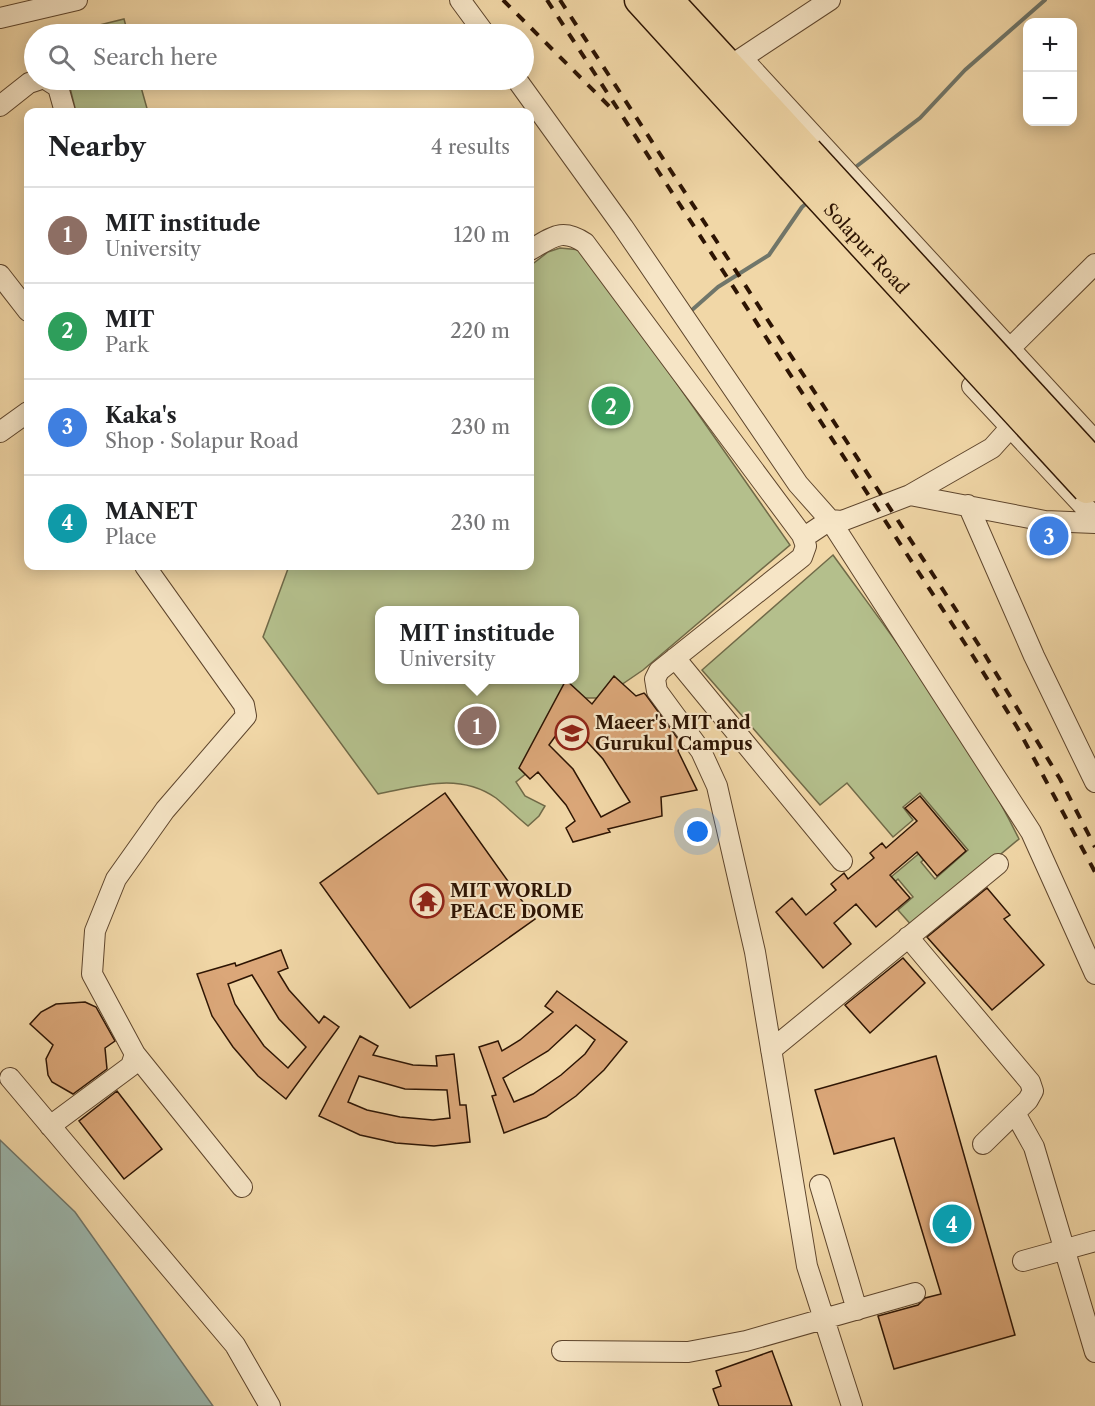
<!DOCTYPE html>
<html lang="en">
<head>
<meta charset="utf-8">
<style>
  :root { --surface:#fff; --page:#f2f2f2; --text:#202124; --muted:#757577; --line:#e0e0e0; --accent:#d93025 }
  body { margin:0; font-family:"Libre Caslon Text",serif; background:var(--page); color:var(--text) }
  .controls { position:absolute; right:18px; top:18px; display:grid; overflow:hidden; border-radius:12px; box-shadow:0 3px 15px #0003 }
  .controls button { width:54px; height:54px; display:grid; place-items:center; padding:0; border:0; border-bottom:2px solid var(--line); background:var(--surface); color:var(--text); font:30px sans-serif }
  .you { position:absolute; left:698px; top:832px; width:21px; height:21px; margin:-15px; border:4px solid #fff; border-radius:50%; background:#1a73e8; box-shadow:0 0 0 9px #1a73e833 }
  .badge { display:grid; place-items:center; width:39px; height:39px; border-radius:50%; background:var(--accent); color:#fff; font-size:20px; font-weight:700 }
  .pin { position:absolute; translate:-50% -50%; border:3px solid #fff; box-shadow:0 2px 6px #0006 }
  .popup { position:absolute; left:375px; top:606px; width:204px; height:78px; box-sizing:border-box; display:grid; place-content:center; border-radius:12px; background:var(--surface); filter:drop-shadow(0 2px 4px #0005); font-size:20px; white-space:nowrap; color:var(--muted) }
  .popup b { font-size:22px; color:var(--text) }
  .popup::after { content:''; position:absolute; left:50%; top:100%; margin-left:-12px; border:12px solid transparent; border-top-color:var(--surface) }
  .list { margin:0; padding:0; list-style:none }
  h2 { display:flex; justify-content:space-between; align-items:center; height:78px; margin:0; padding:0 24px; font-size:26px }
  h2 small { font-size:20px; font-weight:400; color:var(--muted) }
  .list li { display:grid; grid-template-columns:39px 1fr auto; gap:18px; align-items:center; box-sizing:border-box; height:96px; padding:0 24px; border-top:2px solid var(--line) }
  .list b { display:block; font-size:22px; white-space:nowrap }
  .list p { margin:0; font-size:20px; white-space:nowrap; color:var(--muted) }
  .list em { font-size:20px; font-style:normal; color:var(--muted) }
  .icon { flex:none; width:33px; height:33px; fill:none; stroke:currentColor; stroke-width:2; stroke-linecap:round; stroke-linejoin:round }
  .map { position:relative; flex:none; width:1095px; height:1406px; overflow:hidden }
  .search { position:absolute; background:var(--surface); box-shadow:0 3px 15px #0003; left:24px; top:24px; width:510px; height:66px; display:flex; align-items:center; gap:15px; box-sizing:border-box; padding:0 21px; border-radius:33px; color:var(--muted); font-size:22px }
  .panel { position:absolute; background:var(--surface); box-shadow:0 3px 15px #0003; left:24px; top:108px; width:510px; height:462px; border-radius:12px }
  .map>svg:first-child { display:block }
</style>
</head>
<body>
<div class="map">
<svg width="1095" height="1406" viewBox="0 0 1095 1406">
  <rect width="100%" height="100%" fill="#f1d7a7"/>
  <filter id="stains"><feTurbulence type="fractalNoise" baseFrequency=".00333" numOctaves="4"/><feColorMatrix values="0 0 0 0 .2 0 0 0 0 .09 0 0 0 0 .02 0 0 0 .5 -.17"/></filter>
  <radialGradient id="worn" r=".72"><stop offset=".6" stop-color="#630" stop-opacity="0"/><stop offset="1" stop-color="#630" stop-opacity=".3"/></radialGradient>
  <path fill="#b4bf8c" stroke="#706a48" stroke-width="1.5" fill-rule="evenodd" d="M124 19 128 34H63Z
    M68 80H139L148 112H76Z
    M560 248 581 250 591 261 790 545 643 670 602 698H569L528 772 516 782 525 796 545 806 539 816 528 826C517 817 507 807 496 798 459 772 419 786 378 794L263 637 289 566H530V266L548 252ZM380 610H574V680H380Z
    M833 555C899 646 969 737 1019 839L913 927 898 910 913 897 898 879 883 892 879 887 928 846 933 852 921 862 935 879 968 850 920 793 903 807 913 820 893 837 847 783 820 805 702 670Z"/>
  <path fill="#9cb8af" stroke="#70766a" stroke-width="1.5" d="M0 1140 75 1212 213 1406H0Z"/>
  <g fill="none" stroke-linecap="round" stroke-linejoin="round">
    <path stroke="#70766a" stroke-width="4" d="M853 169 920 118 965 70 1045 0
      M692 310 718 287 769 255 802 207 808 202"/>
  </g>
  <path fill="#dba779" stroke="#2d1403" stroke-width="1.5" fill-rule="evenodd" d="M614 676 636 696 644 693 646 695 681 743 678 751 697 790 661 797 662 816 608 829 610 832 573 842 566 828 575 821 566 805 538 772 530 779 519 768 566 680 592 704ZM567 720 603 759 630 802 601 817 573 769 549 745Z
    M445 793 535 919 410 1008 320 883Z
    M920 796 966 851 937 876 917 852 890 875 910 898 876 927 856 904 834 923 851 944 823 968 776 912 792 898 806 915 836 890 831 884 844 873 848 879 874 858 870 853 882 843 886 848 917 821 905 808Z
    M987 888 1010 915 1004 919 1044 965 992 1010 927 937Z
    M281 950 288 968 278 972 289 990 319 1023 324 1016 339 1027 286 1099 258 1076 233 1047 212 1016 197 974 235 963 236 966ZM252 975 279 1019 306 1047 288 1068 264 1046 235 1004 228 984Z
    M903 958 925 983 870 1033 845 1005Z
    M557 991 627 1042 604 1070 576 1096 546 1117 504 1133 492 1096 496 1095 479 1047 498 1041 502 1051 520 1040 553 1012 545 1006ZM576 1025 595 1040 585 1054 561 1075 533 1094 514 1102 503 1078 548 1051Z
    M85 1002 96 1007 115 1041 105 1048 107 1069 73 1094 52 1082 48 1075 46 1059 53 1045 30 1024 41 1012 56 1004Z
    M360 1036 378 1046 373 1055 413 1065 437 1066 436 1056 454 1054 460 1105H466L470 1142 434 1146 396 1143 360 1135 319 1116ZM359 1076 405 1089 447 1090 450 1118 433 1120 400 1117 367 1110 348 1102Z
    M936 1056 1015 1335 894 1369 878 1316 918 1305 925 1298 941 1294 894 1138 834 1154 815 1090Z
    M117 1091 162 1149 124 1179 79 1121Z
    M772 1351 792 1406H719L713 1389 721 1386 716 1371Z"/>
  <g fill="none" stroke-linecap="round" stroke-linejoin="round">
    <g stroke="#5e452c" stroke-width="22">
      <path id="minor" d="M460 0 485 34
        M0 18 77 0
        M742 58 1095 441
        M733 64 830 0
        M47 80 58 87 65 112
        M517 80 623 227 798 484 830 520 842 521 910 495 1045 521 1095 523
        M0 106 29 83 38 80
        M530 250C552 238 561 227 585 243L802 535 806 546 802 557 659 671 655 679 657 691 701 751 717 786 755 952 807 1266 852 1406
        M1095 264 972 386 1095 518
        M0 275 28 311
        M0 432 28 412
        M910 495 992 448 1010 428
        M968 505 1034 656 1095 782
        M803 538 830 520 1031 832 1095 974
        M675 658 842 861
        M908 937 1030 1082 1033 1091 1028 1100 983 1144
        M771 1050 998 864
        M135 1054 242 1187
        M10 1078 235 1345 270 1406
        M1015 1113 1034 1147 1095 1352
        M50 1126 131 1066 135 1054 92 974 95 931 116 879 165 810 246 716 244 705 145 566
        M820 1185 857 1310
        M1023 1261 1095 1241
        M562 1351 688 1352 746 1341 915 1293"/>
    </g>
    <g stroke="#2d1403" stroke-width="31">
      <path id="highway" d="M639 0 791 167
        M669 0 808 151"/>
    </g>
    <use href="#minor" stroke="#f6e5c6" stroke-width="20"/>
    <use href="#highway" stroke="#f1d7a7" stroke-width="28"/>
    <path stroke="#2d1403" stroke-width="4" stroke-dasharray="10 10" stroke-linecap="butt" d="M503 0 610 107
      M547 0 973 656 1017 727 1095 872
      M560 0 982 650 1060 779 1095 847"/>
    <g stroke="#2d1403" stroke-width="31" stroke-linecap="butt">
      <g id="highway-bridge">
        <path d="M808 151 1095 464"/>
        <path id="s1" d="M791 167 1087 489"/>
      </g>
    </g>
    <use href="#highway-bridge" stroke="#f1d7a7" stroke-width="28"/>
  </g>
  <defs>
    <g id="school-ring" transform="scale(1.725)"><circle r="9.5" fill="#f6e5c6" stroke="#8f2418" stroke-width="1.5"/><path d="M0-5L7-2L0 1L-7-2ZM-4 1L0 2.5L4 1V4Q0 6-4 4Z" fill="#8f2418"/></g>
    <g id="temple-ring" transform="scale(1.725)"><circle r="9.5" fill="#f6e5c6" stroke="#8f2418" stroke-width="1.5"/><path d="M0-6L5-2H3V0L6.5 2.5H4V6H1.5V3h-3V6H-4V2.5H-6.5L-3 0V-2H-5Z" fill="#8f2418"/></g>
  </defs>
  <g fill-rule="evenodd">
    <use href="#school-ring" x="572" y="733"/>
    <use href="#temple-ring" x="427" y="901"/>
  </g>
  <g text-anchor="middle" stroke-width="4.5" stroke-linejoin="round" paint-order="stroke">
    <g font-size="18" fill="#2d1403" stroke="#f6e5c6">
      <text dy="6" stroke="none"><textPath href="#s1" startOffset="111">Solapur Road</textPath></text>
    </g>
    <g font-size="18" font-weight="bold" fill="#2d1403" stroke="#f6e5c6" text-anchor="start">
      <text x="595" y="729">Maeer's MIT and<tspan x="595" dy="21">Gurukul Campus</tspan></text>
      <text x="450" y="897">MIT WORLD<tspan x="450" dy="21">PEACE DOME</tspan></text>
    </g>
  </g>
  <rect width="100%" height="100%" filter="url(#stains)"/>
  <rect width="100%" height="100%" fill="url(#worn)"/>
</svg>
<div class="controls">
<button>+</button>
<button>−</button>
</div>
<div class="you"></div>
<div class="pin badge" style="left:477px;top:726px;background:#8d6e63">1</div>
<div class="popup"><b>MIT institude</b>University</div>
<div class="pin badge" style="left:611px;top:406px;background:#2e9e5b">2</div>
<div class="pin badge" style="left:1049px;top:536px;background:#3f7fe0">3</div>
<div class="pin badge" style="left:952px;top:1224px;background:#0f9aa8">4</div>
<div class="search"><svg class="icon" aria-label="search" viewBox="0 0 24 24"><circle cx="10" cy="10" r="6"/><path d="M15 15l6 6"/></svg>Search here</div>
<section class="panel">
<h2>Nearby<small>4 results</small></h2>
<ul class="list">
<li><span class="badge" style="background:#8d6e63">1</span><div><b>MIT institude</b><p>University</p></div><em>120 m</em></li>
<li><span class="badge" style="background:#2e9e5b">2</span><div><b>MIT</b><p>Park</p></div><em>220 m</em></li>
<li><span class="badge" style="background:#3f7fe0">3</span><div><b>Kaka's</b><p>Shop · Solapur Road</p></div><em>230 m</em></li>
<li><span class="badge" style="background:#0f9aa8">4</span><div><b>MANET</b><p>Place</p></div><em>230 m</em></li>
</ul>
</section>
</div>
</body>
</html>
